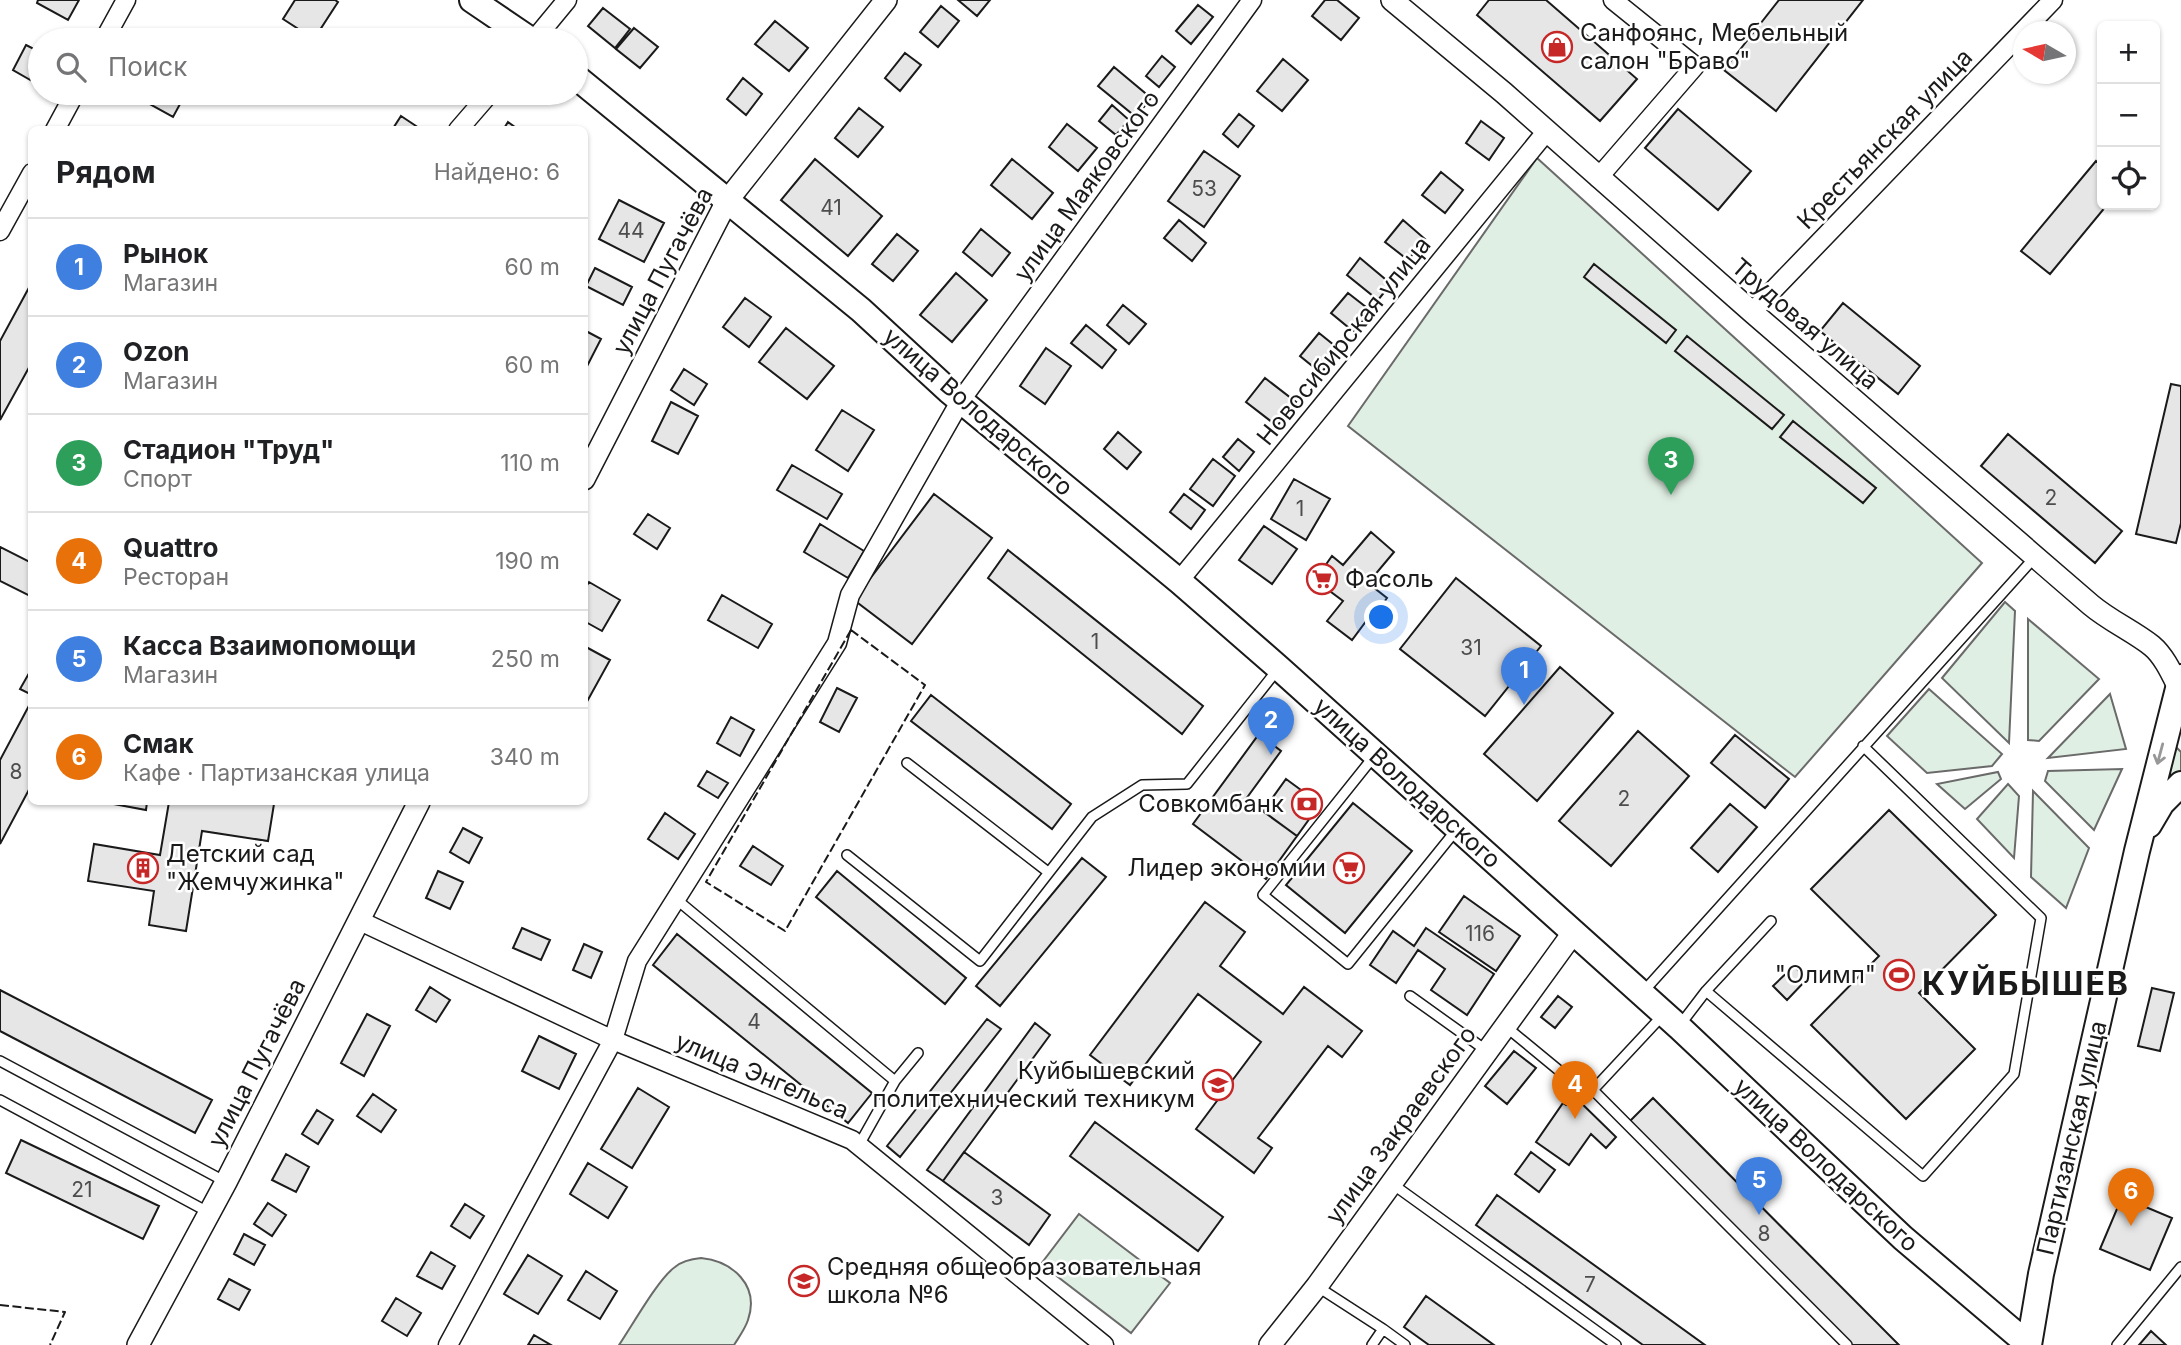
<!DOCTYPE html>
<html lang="ru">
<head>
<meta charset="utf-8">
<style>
  :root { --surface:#fff; --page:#f6f6f6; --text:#202124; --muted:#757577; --line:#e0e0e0; --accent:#c62828 }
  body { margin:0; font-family:Inter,sans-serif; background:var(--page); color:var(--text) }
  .controls { position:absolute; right:21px; top:21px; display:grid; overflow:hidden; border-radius:10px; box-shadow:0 2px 5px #0004 }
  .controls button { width:63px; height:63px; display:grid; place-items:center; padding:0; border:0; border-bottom:2px solid var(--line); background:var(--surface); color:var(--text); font:35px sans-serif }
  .compass { position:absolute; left:2013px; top:21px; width:63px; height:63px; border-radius:50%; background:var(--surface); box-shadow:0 2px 5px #0004; rotate:279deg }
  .you { position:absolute; left:1382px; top:618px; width:24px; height:24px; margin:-18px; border:5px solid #fff; border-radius:50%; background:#1a73e8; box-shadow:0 0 0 10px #1a73e833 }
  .badge { display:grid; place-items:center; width:46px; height:46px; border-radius:50%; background:var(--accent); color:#fff; font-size:23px; font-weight:700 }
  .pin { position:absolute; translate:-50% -58px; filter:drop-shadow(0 2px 4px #0008) }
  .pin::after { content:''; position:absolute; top:37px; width:24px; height:21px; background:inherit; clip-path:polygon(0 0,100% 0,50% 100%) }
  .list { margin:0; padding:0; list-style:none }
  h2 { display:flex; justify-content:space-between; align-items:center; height:91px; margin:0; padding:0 28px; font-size:30px }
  h2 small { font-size:23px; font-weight:400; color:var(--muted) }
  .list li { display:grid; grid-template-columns:46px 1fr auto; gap:21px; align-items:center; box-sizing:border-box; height:98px; padding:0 28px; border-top:2px solid var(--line) }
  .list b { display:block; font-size:26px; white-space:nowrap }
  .list p { margin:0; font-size:23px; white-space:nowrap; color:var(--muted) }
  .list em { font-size:23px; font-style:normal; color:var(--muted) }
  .icon { flex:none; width:38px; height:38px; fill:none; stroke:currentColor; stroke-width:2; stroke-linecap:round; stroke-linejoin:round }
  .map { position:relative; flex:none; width:2181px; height:1345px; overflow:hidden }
  .search { position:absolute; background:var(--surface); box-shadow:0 2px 5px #0004; left:28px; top:28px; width:560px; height:77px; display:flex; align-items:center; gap:18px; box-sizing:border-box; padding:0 24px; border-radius:38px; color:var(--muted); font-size:26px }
  .panel { position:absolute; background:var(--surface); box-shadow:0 2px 5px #0004; left:28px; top:126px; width:560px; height:679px; border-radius:10px }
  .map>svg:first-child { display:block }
</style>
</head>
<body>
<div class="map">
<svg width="2181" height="1345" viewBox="0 0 2181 1345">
  <rect width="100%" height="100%" fill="#fff"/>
  <path fill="#e0efe3" stroke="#6a6a6a" stroke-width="2" d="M1537 158 1982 563 1795 777 1348 426Z
    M2005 602 2015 611 2009 743 1942 678Z
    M2028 619 2099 679 2039 741 2028 740Z
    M1929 689 2002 754 1992 766 1927 773 1887 736Z
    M2110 694 2126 749 2048 758Z
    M2176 747 2181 752V778L2164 790Z
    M2122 769 2094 830 2045 781 2048 771Z
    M1998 772 2001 779 1965 809 1937 784Z
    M2008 784 2019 796 2014 858 1977 819Z
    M2033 791 2089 848 2066 908 2031 877Z
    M1079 1214 1170 1283 1131 1333 1041 1264Z
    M701 1258C732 1261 760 1285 748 1320 745 1329 739 1337 734 1345H619C632 1326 658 1279 675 1267 682 1261 691 1259 701 1258Z"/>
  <path fill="#e6e6e6" stroke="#1a1a1a" stroke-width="2" d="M38 0H79L68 20 37 3Z
    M295 0H335L338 2 314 39 283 19Z
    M958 0H990L977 16Z
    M1325 0H1337L1359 18 1341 40 1312 16Z
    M1489 0H1546L1637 79 1600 121 1477 15Z
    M1779 0H1863L1776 111 1724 70Z
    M1198 5 1213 17 1191 44 1176 31Z
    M941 6 959 21 938 47 920 32Z
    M603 8 630 29 615 48 588 26Z
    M775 21 808 48 789 71 755 44Z
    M634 28 658 47 640 68 616 49Z
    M26 45 40 52V67L32 81 13 70Z
    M905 53 921 65 900 91 885 78Z
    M1162 56 1175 67 1159 87 1146 76Z
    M1283 59 1308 80 1282 111 1257 91Z
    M1114 67 1151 98 1136 117 1098 86Z
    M743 78 762 94 746 115 727 99Z
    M149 93H186L173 117 144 101Z
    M1112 105 1129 120 1116 135 1099 121Z
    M859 108 883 127 858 157 835 138Z
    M1678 109 1751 171 1718 210 1645 148Z
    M1239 114 1254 126 1238 147 1223 134Z
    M401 116 422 130H392Z
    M1481 121 1504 138 1489 160 1466 143Z
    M508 122 519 130H503Z
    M1067 124 1097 148 1078 171 1049 147Z
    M1204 151 1240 176 1204 227 1168 201Z
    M815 159 882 216 848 256 781 200Z
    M1012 159 1053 193 1032 219 991 185Z
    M2096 161 2102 166V205H2107L2050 274 2021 251Z
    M1441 172 1463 190 1445 213 1422 195Z
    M619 200 664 223 644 262 599 239Z
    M1179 220 1206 243 1192 261 1164 238Z
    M1403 220 1425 239 1408 260 1385 242Z
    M981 229 1010 253 992 276 963 252Z
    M897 234 918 251 893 281 872 264Z
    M1360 258 1391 284 1378 300 1347 275Z
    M1594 264 1676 330 1666 343 1584 277Z
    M595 268 632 287 623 305 586 286Z
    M956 273 987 300 952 342 920 315Z
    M32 282V362L0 420V341Z
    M1348 293 1371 311 1354 332 1331 313Z
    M745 298 771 317 749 347 723 327Z
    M1843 303 1920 366 1898 394 1820 331Z
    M1123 305 1146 324 1129 344 1107 325Z
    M1086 325 1116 350 1102 368 1071 343Z
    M786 328 834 366 807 399 759 362Z
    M584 330 601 339 584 372Z
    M1319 333 1340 350 1321 373 1300 356Z
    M1687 336 1784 415 1772 429 1675 351Z
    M1046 348 1071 366 1045 404 1020 386Z
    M684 369 707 384 694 405 671 390Z
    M1265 378 1296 402 1277 426 1246 402Z
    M2171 384 2181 386V523L2176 543 2136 534Z
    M671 402 698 416 678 454 652 441Z
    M842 410 874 430 848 471 816 450Z
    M1793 421 1876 488 1863 503 1780 437Z
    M1118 432 1141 452 1127 469 1104 449Z
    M2008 434 2122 531 2095 563 1981 466Z
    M1238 439 1254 452 1239 471 1223 457Z
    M1213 459 1235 476 1213 506 1190 489Z
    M792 465 842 494 827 519 777 490Z
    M1294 479 1330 499 1306 540 1271 519Z
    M934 494 992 538 912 644 854 600Z
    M1184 494 1205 510 1191 529 1170 512Z
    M648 514 670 528 657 549 634 534Z
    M820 524 864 551 848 578 804 552Z
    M1264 526 1297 549 1272 584 1239 560Z
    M1371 532 1394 552 1368 583 1387 598 1370 621 1367 620 1352 640 1327 621 1343 601 1315 580 1332 556 1343 565Z
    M0 547 32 563V597L0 581Z
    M1008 550 1203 706 1182 734 988 578Z
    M1456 578 1541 646 1485 716 1400 649Z
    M589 582 620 600 602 631 584 621V590Z
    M722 595 772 624 758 648 708 620Z
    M586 647 610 660 584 707V649Z
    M1560 667 1613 713 1537 801 1484 754Z
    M32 668V695L20 689Z
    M837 688 857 698 839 732 820 722Z
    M931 695 1071 804 1052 829 911 721Z
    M32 700V784L0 844V760Z
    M731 717 754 730 740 756 717 743Z
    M1638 731 1689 776 1611 866 1559 821Z
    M1259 734 1281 751 1246 799 1297 836 1266 879 1193 824Z
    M1735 735 1789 779 1765 808 1711 763Z
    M707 771 728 783 718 798 698 786Z
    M1286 779 1320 804 1297 836 1263 811Z
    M103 802H147L146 810Z
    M169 802H255L274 804 268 841 202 831 186 931 149 925 154 891 88 881 94 844 160 855Z
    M1353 803 1412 851 1345 933 1286 885Z
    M1730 804 1757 827 1718 872 1691 848Z
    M1889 810 1996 915 1919 993 1975 1049 1906 1119 1811 1025 1879 956 1811 889Z
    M665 813 695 834 678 859 648 839Z
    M463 828 482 838 469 863 450 852Z
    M753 846 783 866 771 885 740 866Z
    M1082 858 1106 877 1000 1006 976 986Z
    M438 871 463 882 450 909 426 898Z
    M837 871 966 978 945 1004 816 897Z
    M1464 896 1520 936 1496 971 1439 932Z
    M1205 902 1245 932 1220 966 1283 1014 1304 987 1362 1031 1342 1057 1328 1046 1258 1138 1272 1148 1254 1173 1196 1129 1261 1042 1198 994 1130 1085 1090 1055Z
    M522 928 550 940 541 960 513 948Z
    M1426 928 1494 974 1467 1015 1431 990 1445 969 1418 950 1396 983 1370 965 1393 931 1414 946Z
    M677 934 872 1093 848 1123 653 965Z
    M584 944 602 952 591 978 573 970Z
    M1794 966 1807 979 1787 1000 1773 986Z
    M430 987 450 1000 436 1022 416 1010Z
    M2152 988 2174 993 2160 1051 2138 1046Z
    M0 990 212 1100 195 1133 0 1031Z
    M1558 996 1572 1007 1555 1028 1541 1017Z
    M367 1014 390 1026 364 1076 341 1063Z
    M987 1019 1001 1029 900 1157 887 1146Z
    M1035 1023 1050 1035 943 1181 927 1170Z
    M539 1036 576 1054 559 1089 522 1071Z
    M1514 1051 1536 1068 1507 1104 1485 1086Z
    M638 1088 669 1107 632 1168 601 1149Z
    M373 1094 396 1110 381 1132 357 1116Z
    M1574 1096 1616 1137 1606 1148 1591 1134 1569 1165 1536 1142 1563 1103 1566 1105Z
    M1653 1098 1899 1345H1851L1629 1122Z
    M317 1110 333 1120 318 1144 302 1134Z
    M1095 1122 1223 1217 1198 1251 1070 1156Z
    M21 1140 159 1206 143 1239 6 1173Z
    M964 1152 1050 1215 1029 1245 943 1181Z
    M1531 1152 1555 1170 1539 1192 1515 1174Z
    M286 1154 309 1167 296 1192 272 1180Z
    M588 1163 627 1187 608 1218 570 1194Z
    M1497 1195 1705 1345H1643L1476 1225Z
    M2122 1197 2172 1218 2150 1270 2100 1249Z
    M268 1203 286 1215 272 1236 254 1224Z
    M465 1204 484 1216 470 1238 451 1226Z
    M244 1234 265 1245 254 1265 234 1254Z
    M431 1252 455 1266 442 1289 417 1276Z
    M528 1255 562 1276 538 1314 504 1294Z
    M586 1271 617 1291 600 1319 568 1300Z
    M229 1279 250 1290 239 1310 218 1299Z
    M1426 1296 1494 1345H1429L1404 1327Z
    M396 1298 421 1313 407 1336 382 1321Z
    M2151 1331 2166 1345H2139Z
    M534 1335 551 1345H528Z"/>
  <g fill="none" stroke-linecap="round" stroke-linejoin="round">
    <g stroke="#1a1a1a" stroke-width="12">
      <path id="service" d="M1375 755 1263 895 1348 964 1457 829
        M907 763 1048 872
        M847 855 980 961 1092 817 1142 785 1187 784 1278 669
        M676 899 895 1081 859 1145
        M1706 991 1923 1176 2014 1074 2041 918 1863 746
        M1643 992 2035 557
        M1410 996 1487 1051
        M1663 1015 1593 1090 1847 1345
        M1680 1025 1706 991 1771 921
        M1505 1026 1573 1082 1593 1090
        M0 1061 226 1182
        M895 1081 918 1053
        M0 1100 208 1212
        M1391 1183 1616 1345
        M1318 1287 1383 1329 1372 1345
        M1383 1329 1405 1345
        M2117 1345 2181 1267"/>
    </g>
    <g stroke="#1a1a1a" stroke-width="21">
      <path id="minor" d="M104 40 126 0
        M534 40 567 0
        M55 130 75 93
        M458 130 490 93
        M1598 178 1695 66 1613 0
        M0 231 32 173
        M1752 312 2053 0
        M1179 581 1546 132
        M358 920 613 1040 852 1140 1104 1345
        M448 1345 613 1040 637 961 837 643 850 595 961 400 1252 0"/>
    </g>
    <g stroke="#1a1a1a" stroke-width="24">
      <path id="tertiary" d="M1392 0 1504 93 1752 312 2091 605C2110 621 2133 631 2152 646 2164 656 2172 674 2179 688
        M584 479 727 201 886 0
        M138 1345 226 1182 419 802
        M1270 1345 1317 1286 1573 933"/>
    </g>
    <g stroke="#1a1a1a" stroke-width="28">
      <path id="secondary" d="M472 0 531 40
        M576 77 861 310 949 391 1179 581 1279 668 1679 1027 1903 1238 2029 1345
        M2149 825 2162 803 2181 784
        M2029 1345 2041 1274 2137 851 2181 677"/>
    </g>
    <use href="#service" stroke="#fff" stroke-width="9"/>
    <use href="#minor" stroke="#fff" stroke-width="18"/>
    <use href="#tertiary" stroke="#fff" stroke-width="21"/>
    <use href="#secondary" stroke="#fff" stroke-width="24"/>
    <path stroke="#1a1a1a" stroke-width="2" stroke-dasharray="9 3.5" stroke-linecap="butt" d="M851 630 925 685 785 931 706 882Z
      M0 1305 65 1312 50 1345"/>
  </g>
  <defs><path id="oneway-shaft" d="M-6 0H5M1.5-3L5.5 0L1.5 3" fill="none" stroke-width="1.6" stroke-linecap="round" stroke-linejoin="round" transform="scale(1.75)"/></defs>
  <use stroke="#989898" href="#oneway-shaft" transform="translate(2160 754) rotate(105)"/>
  <defs>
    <g id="shop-ring" transform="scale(1.575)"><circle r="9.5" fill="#fff" stroke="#c62828" stroke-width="1.5"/><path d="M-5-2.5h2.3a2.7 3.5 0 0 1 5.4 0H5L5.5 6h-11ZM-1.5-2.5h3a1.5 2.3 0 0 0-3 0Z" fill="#c62828"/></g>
    <g id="supermarket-ring" transform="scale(1.575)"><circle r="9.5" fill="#fff" stroke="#c62828" stroke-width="1.5"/><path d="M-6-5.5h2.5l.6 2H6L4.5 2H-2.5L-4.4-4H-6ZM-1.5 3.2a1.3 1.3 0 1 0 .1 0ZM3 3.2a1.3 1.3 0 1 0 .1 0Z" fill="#c62828"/></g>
    <g id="bank-ring" transform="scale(1.575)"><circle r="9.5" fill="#fff" stroke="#c62828" stroke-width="1.5"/><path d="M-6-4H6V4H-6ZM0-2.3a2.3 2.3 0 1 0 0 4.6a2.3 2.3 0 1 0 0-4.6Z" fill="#c62828"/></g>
    <g id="building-ring" transform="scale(1.575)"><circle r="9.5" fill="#fff" stroke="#c62828" stroke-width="1.5"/><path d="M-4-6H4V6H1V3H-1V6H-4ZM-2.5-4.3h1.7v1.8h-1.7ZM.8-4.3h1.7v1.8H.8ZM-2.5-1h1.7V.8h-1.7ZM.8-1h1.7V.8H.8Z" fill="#c62828"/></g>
    <g id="stadium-ring" transform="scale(1.575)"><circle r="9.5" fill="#fff" stroke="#c62828" stroke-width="1.5"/><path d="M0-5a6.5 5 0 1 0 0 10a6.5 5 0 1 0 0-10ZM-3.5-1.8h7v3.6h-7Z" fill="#c62828"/></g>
    <g id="university-ring" transform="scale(1.575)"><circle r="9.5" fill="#fff" stroke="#c62828" stroke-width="1.5"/><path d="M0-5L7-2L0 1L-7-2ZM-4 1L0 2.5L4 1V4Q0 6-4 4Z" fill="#c62828"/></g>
    <g id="school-ring" transform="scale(1.575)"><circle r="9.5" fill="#fff" stroke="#c62828" stroke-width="1.5"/><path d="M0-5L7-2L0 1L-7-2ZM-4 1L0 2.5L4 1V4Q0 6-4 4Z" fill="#c62828"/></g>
  </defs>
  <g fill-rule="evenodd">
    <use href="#shop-ring" x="1557" y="47"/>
    <use href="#supermarket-ring" x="1322" y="579"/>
    <use href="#bank-ring" x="1307" y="804"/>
    <use href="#building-ring" x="143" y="868"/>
    <use href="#supermarket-ring" x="1349" y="868"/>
    <use href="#stadium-ring" x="1899" y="975"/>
    <use href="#university-ring" x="1218" y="1085"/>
    <use href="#school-ring" x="804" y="1281"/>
  </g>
  <g text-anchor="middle" stroke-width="5" stroke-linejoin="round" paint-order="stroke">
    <g font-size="21" fill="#4d4d4d">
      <text x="1204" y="196">53</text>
      <text x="831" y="215">41</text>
      <text x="631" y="238">44</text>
      <text x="2051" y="505">2</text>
      <text x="1300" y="516">1</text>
      <text x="1095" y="649">1</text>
      <text x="1471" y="655">31</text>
      <text x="16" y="779">8</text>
      <text x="1624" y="806">2</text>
      <text x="1480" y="941">116</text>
      <text x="754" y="1029">4</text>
      <text x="82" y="1197">21</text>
      <text x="997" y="1205">3</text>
      <text x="1764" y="1241">8</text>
      <text x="1590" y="1292">7</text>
    </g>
    <g font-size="24" fill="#1a1a1a" stroke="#fff" text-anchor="start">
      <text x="1580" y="41">Санфоянс, Мебельный<tspan x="1580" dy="28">салон "Браво"</tspan></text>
      <text x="1345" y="587">Фасоль</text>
      <text x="1284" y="812" text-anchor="end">Совкомбанк</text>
      <text x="166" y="862">Детский сад<tspan x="166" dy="28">"Жемчужинка"</tspan></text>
      <text x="1326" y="876" text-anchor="end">Лидер экономии</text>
      <text x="1876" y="983" text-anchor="end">"Олимп"</text>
      <text x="1195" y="1079" text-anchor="end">Куйбышевский<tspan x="1195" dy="28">политехнический техникум</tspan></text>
      <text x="827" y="1275">Средняя общеобразовательная<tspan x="827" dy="28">школа №6</tspan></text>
    </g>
    <g font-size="24" fill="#1a1a1a" stroke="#fff">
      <text transform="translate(1885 139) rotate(-46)" y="8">Крестьянская улица</text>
      <text transform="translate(1087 186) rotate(-54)" y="8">улица Маяковского</text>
      <text transform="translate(663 271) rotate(-62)" y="8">улица Пугачёва</text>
      <text transform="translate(1805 324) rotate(41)" y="8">Трудовая улица</text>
      <text transform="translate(1344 341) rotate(-51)" y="8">Новосибирская улица</text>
      <text transform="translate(978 412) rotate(41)" y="8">улица Володарского</text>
      <text transform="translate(1407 783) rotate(42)" y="8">улица Володарского</text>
      <text transform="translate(257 1063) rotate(-63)" y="8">улица Пугачёва</text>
      <text transform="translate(762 1076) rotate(23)" y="8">улица Энгельса</text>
      <text transform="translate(1401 1125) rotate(-54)" y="8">улица Закраевского</text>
      <text transform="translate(2072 1138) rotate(-77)" y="8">Партизанская улица</text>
      <text transform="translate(1826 1165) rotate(43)" y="8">улица Володарского</text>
    </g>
    <g font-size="32" font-weight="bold" letter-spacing="2" fill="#1a1a1a" stroke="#fff">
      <text x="2026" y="995">КУЙБЫШЕВ</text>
    </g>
  </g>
</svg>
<div class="controls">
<button>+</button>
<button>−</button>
<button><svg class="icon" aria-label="locate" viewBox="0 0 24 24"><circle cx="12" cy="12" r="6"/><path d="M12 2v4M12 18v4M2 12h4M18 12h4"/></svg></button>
</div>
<svg class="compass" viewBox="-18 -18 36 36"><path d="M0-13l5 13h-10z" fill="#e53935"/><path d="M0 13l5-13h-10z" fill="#757577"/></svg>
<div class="you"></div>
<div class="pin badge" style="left:1524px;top:705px;background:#3f7fe0">1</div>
<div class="pin badge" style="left:1271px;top:755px;background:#3f7fe0">2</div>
<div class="pin badge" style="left:1671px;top:495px;background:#2e9e5b">3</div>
<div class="pin badge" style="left:1575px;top:1119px;background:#e8710a">4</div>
<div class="pin badge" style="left:1759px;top:1215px;background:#3f7fe0">5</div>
<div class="pin badge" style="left:2131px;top:1226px;background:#e8710a">6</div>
<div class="search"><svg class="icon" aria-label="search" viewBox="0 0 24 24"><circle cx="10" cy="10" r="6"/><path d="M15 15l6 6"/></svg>Поиск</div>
<section class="panel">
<h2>Рядом<small>Найдено: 6</small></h2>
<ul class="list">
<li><span class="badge" style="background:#3f7fe0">1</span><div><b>Рынок</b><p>Магазин</p></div><em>60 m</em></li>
<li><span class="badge" style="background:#3f7fe0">2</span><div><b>Ozon</b><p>Магазин</p></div><em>60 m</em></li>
<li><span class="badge" style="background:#2e9e5b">3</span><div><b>Стадион &quot;Труд&quot;</b><p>Спорт</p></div><em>110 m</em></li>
<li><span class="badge" style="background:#e8710a">4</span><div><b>Quattro</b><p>Ресторан</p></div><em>190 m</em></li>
<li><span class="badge" style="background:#3f7fe0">5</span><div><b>Касса Взаимопомощи</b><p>Магазин</p></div><em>250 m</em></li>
<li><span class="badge" style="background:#e8710a">6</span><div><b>Смак</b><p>Кафе · Партизанская улица</p></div><em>340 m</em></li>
</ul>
</section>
</div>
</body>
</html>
